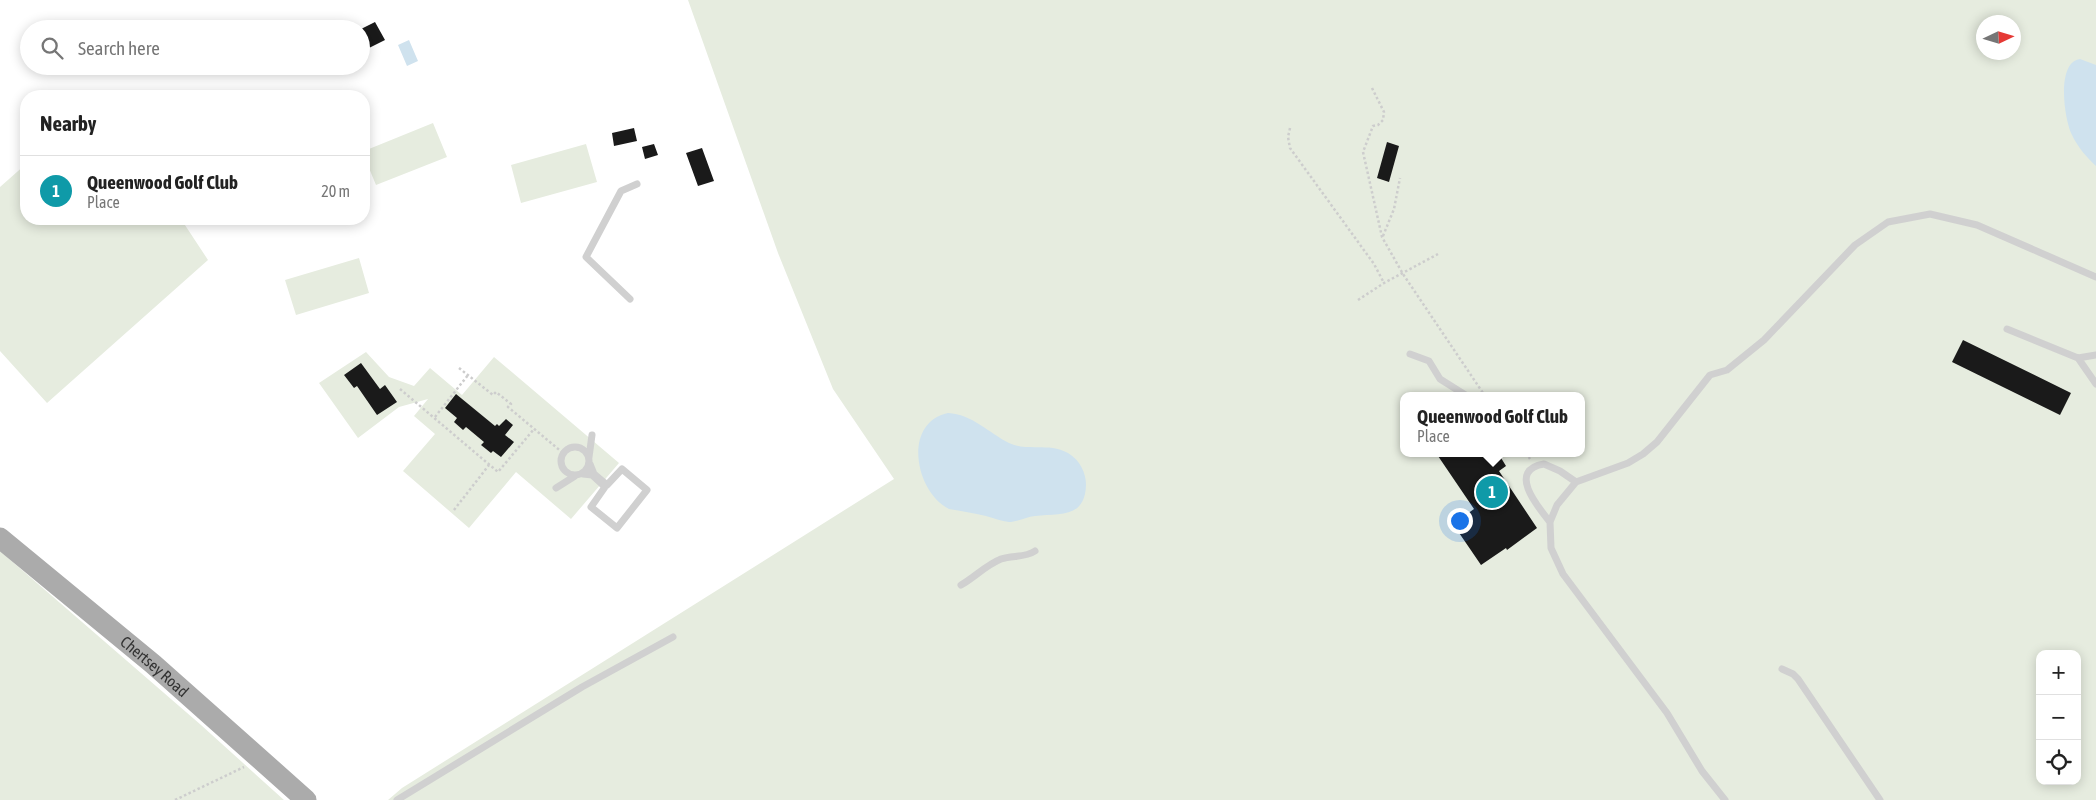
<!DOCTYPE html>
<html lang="en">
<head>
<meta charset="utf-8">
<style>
  :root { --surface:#fff; --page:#f6f6f6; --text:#222; --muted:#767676; --line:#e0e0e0; --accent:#d93025 }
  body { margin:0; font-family:"Asap Condensed",sans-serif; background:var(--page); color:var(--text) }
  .controls { position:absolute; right:15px; bottom:15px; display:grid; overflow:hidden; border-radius:10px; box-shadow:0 2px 12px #0003 }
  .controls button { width:45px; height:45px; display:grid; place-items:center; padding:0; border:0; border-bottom:1px solid var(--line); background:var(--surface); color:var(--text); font:25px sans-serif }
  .compass { position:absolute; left:1976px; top:15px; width:45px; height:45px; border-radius:50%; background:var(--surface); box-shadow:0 2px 12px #0003; rotate:86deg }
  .you { position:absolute; left:1459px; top:520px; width:18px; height:18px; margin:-12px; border:4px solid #fff; border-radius:50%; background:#1a73e8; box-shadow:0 0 0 8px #1a73e833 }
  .badge { display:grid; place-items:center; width:32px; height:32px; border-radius:50%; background:var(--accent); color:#fff; font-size:16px; font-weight:700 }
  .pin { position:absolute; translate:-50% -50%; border:2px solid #fff; box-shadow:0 1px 5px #0006 }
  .popup { position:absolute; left:1400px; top:392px; width:185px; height:65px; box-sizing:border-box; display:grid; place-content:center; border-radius:10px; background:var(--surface); filter:drop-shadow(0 1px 4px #0005); font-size:16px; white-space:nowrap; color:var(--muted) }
  .popup b { font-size:19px; color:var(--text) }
  .popup::after { content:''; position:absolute; left:50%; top:100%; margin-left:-10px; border:10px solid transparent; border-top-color:var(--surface) }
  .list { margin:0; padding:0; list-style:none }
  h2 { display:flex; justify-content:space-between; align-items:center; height:65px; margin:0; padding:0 20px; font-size:21px }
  h2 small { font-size:16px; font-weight:400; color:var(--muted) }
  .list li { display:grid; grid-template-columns:32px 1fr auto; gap:15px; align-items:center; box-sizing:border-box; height:70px; padding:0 20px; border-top:1px solid var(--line) }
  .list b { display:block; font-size:19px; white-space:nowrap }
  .list p { margin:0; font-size:16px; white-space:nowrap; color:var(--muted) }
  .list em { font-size:16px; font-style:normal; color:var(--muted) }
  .icon { flex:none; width:28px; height:28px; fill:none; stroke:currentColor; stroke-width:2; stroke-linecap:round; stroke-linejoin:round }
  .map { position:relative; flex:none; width:2096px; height:800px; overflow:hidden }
  .search { position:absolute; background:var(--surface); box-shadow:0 2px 12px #0003; left:20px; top:20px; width:350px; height:55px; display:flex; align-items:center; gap:12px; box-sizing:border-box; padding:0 18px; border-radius:28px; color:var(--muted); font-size:19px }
  .panel { position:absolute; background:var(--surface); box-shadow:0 2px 12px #0003; left:20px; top:90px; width:350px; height:135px; border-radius:20px }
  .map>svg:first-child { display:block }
</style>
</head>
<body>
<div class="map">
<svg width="2096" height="800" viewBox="0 0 2096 800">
  <rect width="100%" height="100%" fill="#fff"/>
  <path fill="#e6ecdf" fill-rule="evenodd" d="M688 0H2096V800H388L402 788 894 479 833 389 778 253ZM1984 22H2014V52H1984ZM1403 396H1581V453H1403ZM2040 654H2077V781H2040Z
    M433 123 447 157 376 185 364 156V151Z
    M586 144 597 182 521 203 511 165Z
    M26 164V219H181L208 260 47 403 0 351V187Z
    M359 258 369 293 296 315 285 280Z
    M366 352 389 377 414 386 430 368 462 395 494 357 619 463 571 519 516 472 469 528 403 471 435 434 414 416 428 399 399 407 358 438 319 383Z
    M0 551 201 725 284 800H0Z"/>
  <path fill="#cfe2ee" d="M409 40 418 61 407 66 398 45Z
    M2080 59 2096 65V166C2087 158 2077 146 2072 135 2064 119 2056 62 2080 59Z
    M948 413C972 414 989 433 1009 443 1027 452 1048 442 1068 453 1080 460 1086 473 1086 485 1085 519 1059 513 1035 516 1026 517 1017 522 1009 522 1001 521 994 518 986 516 974 513 961 511 949 509 915 492 902 423 948 413Z"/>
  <path fill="#1a1a1a" d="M375 22 385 40 361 52V29Z
    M634 128 637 141 614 146 612 133Z
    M1387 142 1399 146 1389 182 1377 178Z
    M654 144 658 155 645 159 642 147Z
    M702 148 714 181 698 186 686 153Z
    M1963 340 2071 393 2060 415 1952 362Z
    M361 363 380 389 385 385 397 402 377 415 357 386 354 388 344 375Z
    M456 394 495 426 497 424 499 426 506 419 513 425 505 435 514 442 501 457 493 451 491 453 481 445 484 442 466 427 463 430 454 422 457 418 445 408Z
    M1436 453H1498L1506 466 1499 471 1537 528 1507 550 1506 548 1481 565 1453 524 1474 509Z"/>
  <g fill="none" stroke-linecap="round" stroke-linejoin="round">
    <path stroke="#cdcdcd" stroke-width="2.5" stroke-dasharray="2.5 2.5" stroke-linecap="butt" d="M1372 88 1384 112 1383 120 1378 125 1373 126 1363 152 1382 237 1403 274 1485 396
      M1290 128 1288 137 1290 148 1374 264 1384 283
      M1383 236 1394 209 1400 178
      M1358 300 1384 283 1438 254
      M459 368 493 395 496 392 511 404 508 407 563 453
      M400 389 498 472 534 429
      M435 417 468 375
      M1526 453 1530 459
      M454 510 489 465
      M175 800 244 767"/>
    <path stroke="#d0d0d0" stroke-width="7" d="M630 299 586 257 621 191 637 184
      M2007 329 2078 358 2096 355
      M1410 354 1429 361 1440 379 1467 396
      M2078 358 2096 384
      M561 461a14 14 0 1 1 28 0a14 14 0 1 1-28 0Z
      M589 457 592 435
      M583 474 592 475 605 487 591 507 617 528 647 490 622 469 607 485 594 474 590 464
      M556 488 575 476
      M1550 522C1537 506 1507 470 1544 464L1560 471 1576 482
      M961 585C975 577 986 565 1001 559 1012 555 1025 558 1035 551
      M1782 669 1793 674 1798 679 1880 800
      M397 800 582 687 673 637
      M1725 800 1702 771 1667 713 1563 574 1551 548 1550 522 1557 505 1576 482 1628 463 1643 454 1657 442 1710 375 1727 370 1764 340 1855 245 1888 222 1930 214 1977 225 2096 277"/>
    <path stroke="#ababab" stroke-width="21" id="s1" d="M0 538 153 664 306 800"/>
  </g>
  <g text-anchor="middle" stroke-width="5" stroke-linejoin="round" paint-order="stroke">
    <g font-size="16" fill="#333" stroke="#fff">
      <text dy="6" stroke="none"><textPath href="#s1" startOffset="201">Chertsey Road</textPath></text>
    </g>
  </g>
</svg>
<div class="controls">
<button>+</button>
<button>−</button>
<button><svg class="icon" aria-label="locate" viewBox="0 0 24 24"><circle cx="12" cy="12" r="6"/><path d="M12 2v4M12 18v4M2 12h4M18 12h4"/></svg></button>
</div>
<svg class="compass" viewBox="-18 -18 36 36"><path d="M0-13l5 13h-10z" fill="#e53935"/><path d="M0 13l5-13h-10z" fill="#767676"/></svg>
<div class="you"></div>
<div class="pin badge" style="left:1492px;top:492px;background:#0f9aa8">1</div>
<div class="popup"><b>Queenwood Golf Club</b>Place</div>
<div class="search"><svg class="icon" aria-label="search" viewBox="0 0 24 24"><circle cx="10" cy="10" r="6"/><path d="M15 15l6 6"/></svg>Search here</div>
<section class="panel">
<h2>Nearby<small></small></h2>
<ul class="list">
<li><span class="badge" style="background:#0f9aa8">1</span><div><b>Queenwood Golf Club</b><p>Place</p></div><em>20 m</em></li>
</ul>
</section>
</div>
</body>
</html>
